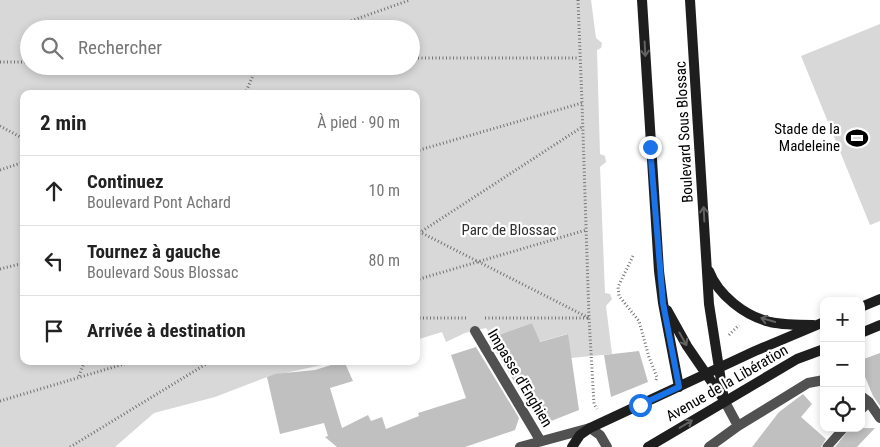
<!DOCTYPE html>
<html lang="fr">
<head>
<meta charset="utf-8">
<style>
  :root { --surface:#fff; --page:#f6f6f6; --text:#222; --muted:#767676; --line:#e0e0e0 }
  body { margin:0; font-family:"Roboto Condensed",sans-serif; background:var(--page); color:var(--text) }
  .controls { position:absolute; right:15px; bottom:15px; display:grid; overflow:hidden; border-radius:10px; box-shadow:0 2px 8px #0003 }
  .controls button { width:45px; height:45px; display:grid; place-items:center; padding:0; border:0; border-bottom:1px solid var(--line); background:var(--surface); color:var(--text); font:25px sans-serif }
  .stop { position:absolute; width:15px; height:15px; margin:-11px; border:4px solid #1a73e8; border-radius:50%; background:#fff }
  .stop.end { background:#1a73e8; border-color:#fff; box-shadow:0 1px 5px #0008 }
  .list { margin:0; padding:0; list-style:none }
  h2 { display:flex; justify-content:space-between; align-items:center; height:65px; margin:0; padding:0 20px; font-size:21px }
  h2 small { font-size:16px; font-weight:400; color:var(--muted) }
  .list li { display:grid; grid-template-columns:32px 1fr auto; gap:15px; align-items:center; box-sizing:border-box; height:70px; padding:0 20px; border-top:1px solid var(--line) }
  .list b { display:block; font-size:19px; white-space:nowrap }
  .list p { margin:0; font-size:16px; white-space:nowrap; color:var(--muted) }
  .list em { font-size:16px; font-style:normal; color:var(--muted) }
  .icon { flex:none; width:28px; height:28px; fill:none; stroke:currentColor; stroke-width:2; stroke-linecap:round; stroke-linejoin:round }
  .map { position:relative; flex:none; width:880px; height:447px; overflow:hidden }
  .search { position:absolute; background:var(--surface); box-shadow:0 2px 8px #0003; left:20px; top:20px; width:400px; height:55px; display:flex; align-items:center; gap:12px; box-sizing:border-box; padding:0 18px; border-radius:28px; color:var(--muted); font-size:19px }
  .panel { position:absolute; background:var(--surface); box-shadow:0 2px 8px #0003; left:20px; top:90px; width:400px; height:275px; border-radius:10px }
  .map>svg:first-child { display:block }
</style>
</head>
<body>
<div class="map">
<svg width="880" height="447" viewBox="0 0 880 447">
  <rect width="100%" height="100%" fill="#fff"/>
  <path fill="#d8d8d8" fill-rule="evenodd" d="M0 0H591L596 38 602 43 601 48 597 50 600 154 605 156 606 162 600 167 605 293 610 294 612 299 606 306 612 354 571 358 567 334 539 342 532 323 492 337 486 328 465 333 446 342 442 332 416 340V94H24V361H340L267 377 215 397 154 413 115 447H0ZM29 29H411V66H29Z
    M880 24V221L870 225 801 56Z"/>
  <path fill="#c0c0c0" d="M532 323 540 342 568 334 579 410 541 425 490 342 492 341 490 338Z
    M476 347 519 418 515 430 465 447H337L325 437 328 436 324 423 280 434 267 377 275 374 315 370 344 361 353 381 330 388 342 428 368 415 371 421 382 417 386 429 419 416 418 413 466 398 451 355Z
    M639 351 648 382 611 397 604 355Z
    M880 353V406L873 396 861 367V360Z
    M803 394 812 404 801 417 826 439 821 447H752L779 412Z
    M850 428H875L857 447H835Z"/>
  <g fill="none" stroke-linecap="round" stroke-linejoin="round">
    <path stroke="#737373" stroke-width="3" stroke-dasharray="1 2.5" stroke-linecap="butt" d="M578 0 582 103
      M328 29 410 0
      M411 58H579
      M0 62H29
      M245 94 257 66
      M0 126 24 139
      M416 151 582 103 589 318 594 404 597 409
      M0 170 24 162
      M416 230 589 318
      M416 235 582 127
      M633 256 618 287 619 296 639 321 649 357 657 377 656 380
      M0 269 24 263
      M416 280 586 230
      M416 318H466
      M485 318H588
      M729 335 739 325
      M79 376 85 361
      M0 401 134 361
      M70 447 211 361"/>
    <path stroke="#515151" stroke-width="9" d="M861 410 869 402
      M827 447 844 428"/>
    <path stroke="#515151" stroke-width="10" d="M475 331 540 440
      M861 396 869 402 880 418
      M724 400 738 426
      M520 447 590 428 600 435 607 447
      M709 447 738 426 808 383 824 380"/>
    <path stroke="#1e1e1e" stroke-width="10" d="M642 0 659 271 663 303 679 387
      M690 0 709 304 724 400
      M709 271C718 295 745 316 770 322 784 325 799 325 813 325
      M861 307 880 299
      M667 310 687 346 722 397
      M861 333 880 325
      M572 447 580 435 590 428 755 351 824 322
      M648 447 797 359 824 349"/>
  </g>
  <defs><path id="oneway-shaft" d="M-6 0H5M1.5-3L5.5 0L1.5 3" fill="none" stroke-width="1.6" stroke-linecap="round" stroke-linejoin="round" transform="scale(1.25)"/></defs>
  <g stroke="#626262">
    <use href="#oneway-shaft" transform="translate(645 49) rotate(87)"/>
    <use href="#oneway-shaft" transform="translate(704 214) rotate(-93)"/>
    <use href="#oneway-shaft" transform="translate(768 320) rotate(-164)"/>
    <use href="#oneway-shaft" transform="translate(683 339) rotate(61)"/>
    <use href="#oneway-shaft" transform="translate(686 424) rotate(-31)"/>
  </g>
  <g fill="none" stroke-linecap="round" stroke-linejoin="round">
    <path stroke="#1a73e8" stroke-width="6" d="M640 405 679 387 663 303 650 147"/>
  </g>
  <defs>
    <g id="stadium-bare" transform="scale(1.725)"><path d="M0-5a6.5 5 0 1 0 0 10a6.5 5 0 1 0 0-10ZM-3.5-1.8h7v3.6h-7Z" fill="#000" stroke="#fff" stroke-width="2.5" paint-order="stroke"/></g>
  </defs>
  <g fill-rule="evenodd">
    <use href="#stadium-bare" x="857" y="138"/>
  </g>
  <g text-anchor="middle" stroke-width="4.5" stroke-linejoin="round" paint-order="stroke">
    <g font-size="15" fill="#000" stroke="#fff" text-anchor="end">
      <text x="840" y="134">Stade de la<tspan x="840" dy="17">Madeleine</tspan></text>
    </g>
    <g font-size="15" fill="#000" stroke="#fff">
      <text transform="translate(684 132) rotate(-93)" y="5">Boulevard Sous Blossac</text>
      <text transform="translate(520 378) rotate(59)" y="5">Impasse d'Enghien</text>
      <text transform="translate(727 383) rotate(-30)" y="5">Avenue de la Libération</text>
    </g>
    <g font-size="15" fill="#2f2f2f" stroke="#fff">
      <text x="509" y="235">Parc de Blossac</text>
    </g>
  </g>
</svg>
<div class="controls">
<button>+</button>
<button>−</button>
<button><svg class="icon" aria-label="locate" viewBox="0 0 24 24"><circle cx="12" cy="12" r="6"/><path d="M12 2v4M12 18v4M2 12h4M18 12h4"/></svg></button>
</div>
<div class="stop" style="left:640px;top:405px"></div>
<div class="stop end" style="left:650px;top:147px"></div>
<div class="search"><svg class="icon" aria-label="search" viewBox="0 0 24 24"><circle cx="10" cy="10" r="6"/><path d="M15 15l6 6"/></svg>Rechercher</div>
<section class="panel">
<h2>2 min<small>À pied · 90 m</small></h2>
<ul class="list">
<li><svg class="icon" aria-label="ahead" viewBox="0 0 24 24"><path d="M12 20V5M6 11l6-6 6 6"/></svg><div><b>Continuez</b><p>Boulevard Pont Achard</p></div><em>10 m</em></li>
<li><svg class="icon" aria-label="left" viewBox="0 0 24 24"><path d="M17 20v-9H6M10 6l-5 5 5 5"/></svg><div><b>Tournez à gauche</b><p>Boulevard Sous Blossac</p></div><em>80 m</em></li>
<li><svg class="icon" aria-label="arrive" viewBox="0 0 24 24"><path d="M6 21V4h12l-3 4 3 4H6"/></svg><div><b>Arrivée à destination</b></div></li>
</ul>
</section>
</div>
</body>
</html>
